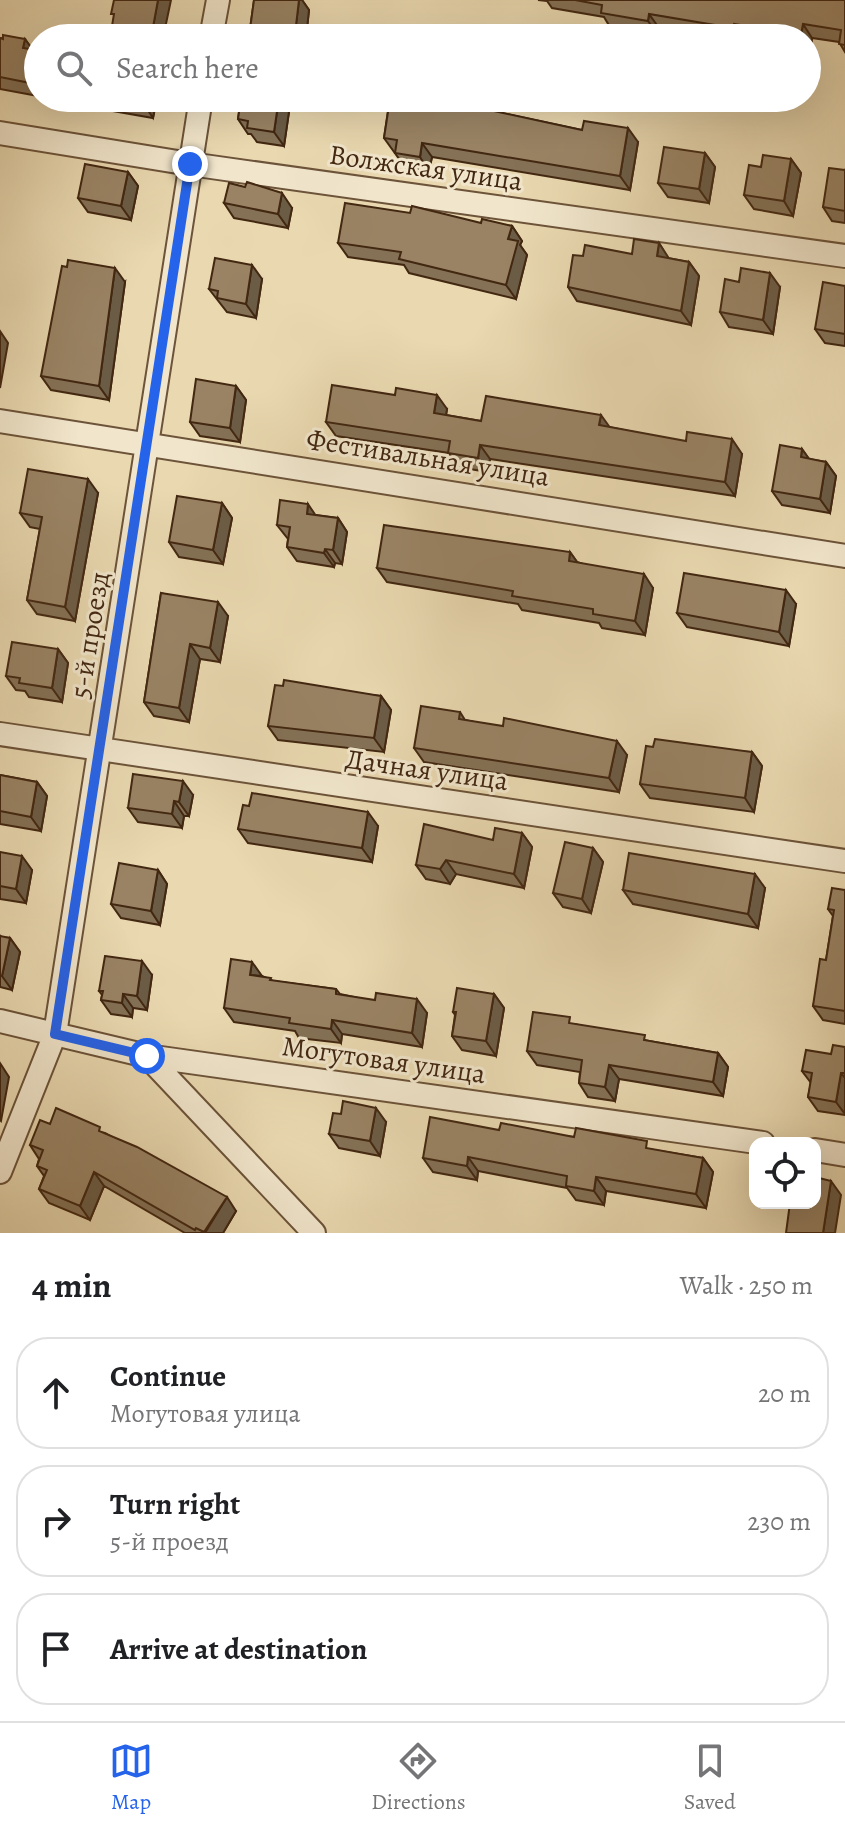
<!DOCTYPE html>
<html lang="en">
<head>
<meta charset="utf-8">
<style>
  :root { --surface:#fff; --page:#f2f2f2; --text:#202124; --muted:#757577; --line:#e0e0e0; --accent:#2563eb }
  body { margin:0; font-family:Alegreya,serif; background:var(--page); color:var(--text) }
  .controls { position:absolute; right:24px; bottom:24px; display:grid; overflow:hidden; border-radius:16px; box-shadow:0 8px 32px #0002 }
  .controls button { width:72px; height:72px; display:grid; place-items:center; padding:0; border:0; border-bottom:2px solid var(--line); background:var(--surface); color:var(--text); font:40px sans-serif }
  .stop { position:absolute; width:24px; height:24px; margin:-18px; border:6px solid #2563eb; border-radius:50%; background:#fff }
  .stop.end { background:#2563eb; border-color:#fff; box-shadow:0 2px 8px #0008 }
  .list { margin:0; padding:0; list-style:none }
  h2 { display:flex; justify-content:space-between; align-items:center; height:104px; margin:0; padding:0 32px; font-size:34px }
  h2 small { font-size:26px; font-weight:400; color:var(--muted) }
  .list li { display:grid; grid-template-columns:52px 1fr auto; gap:24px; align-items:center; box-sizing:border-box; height:112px; margin:0 16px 16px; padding:0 16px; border:2px solid var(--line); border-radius:32px }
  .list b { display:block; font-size:30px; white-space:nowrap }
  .list p { margin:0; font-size:26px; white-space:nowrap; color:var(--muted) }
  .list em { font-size:26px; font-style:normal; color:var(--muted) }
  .icon { flex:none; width:44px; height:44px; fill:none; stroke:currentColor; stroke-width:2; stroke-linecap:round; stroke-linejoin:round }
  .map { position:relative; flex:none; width:845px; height:1233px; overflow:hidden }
  .search { position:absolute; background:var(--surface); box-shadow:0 8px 32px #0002; left:24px; right:24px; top:24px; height:88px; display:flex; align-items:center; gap:20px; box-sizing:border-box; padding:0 28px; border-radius:44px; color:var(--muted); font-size:30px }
  .sheet { height:488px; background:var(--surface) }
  nav { display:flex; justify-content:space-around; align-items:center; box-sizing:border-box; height:112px; border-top:2px solid var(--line); background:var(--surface); font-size:22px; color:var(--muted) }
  nav a { display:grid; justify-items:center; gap:4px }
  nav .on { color:var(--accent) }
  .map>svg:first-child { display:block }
</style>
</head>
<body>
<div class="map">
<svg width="845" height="1233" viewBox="0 0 845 1233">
  <rect width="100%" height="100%" fill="#e9d8b0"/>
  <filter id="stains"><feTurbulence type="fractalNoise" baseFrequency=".0025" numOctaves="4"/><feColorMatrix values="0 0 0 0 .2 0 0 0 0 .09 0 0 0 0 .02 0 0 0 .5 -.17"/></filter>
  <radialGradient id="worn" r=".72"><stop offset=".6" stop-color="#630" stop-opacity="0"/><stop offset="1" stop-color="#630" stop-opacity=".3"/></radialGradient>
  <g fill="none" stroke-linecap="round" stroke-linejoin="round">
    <g stroke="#6c5339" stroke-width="26">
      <path id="minor" d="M211 38 218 0
        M0 133 190 164 845 256
        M0 421 845 556
        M0 734 845 861
        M0 1021 147 1056 763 1143
        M147 1056 314 1233
        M815 1150 845 1155
        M0 1172 55 1034 201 98"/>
    </g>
    <use href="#minor" stroke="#f1e6cc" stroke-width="22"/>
  </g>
  <path fill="#847156" stroke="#422711" stroke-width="2" d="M254 0H302L309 10 306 38H257L250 29Z
    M538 0H845V52L839 42 812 38 811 49 807 48V38H718L659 28 658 35 610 27 604 17 552 8 547 1Z
    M0 38 25 39 32 49 36 50 38 52V96L0 89Z
    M89 98H157L153 118 96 108Z
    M241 98H291L284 146 257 142 251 134H248L238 119Z
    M367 98H442L441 100 638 142 630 190 432 157 429 171 405 167 384 138 388 111 374 108Z
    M705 153 715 167 709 203 668 197 658 183Z
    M791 159 801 173 793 216 754 209 744 195Z
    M845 170V223L832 221 823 207Z
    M128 172 138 186 131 220 88 212 78 198Z
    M224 203 292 208 288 228 234 218Z
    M481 223 512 226 522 241 520 245 527 255 516 299 409 273 404 265 348 257 338 243Z
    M659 243 668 258 689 262 699 276 691 325 577 301 568 287 583 256 632 254Z
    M262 279 256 318 227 312 209 289Z
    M125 282 109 400 51 390 41 376Z
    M845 286V346L825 343 815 329Z
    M780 287 773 334 729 327 720 312Z
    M236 386 246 400 240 442 200 436 190 422Z
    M447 409 446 415 481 421 609 427 742 454 735 496 490 459 488 472 458 467 449 453 336 436 326 422Z
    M802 449 809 459 826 462 836 476 830 513 782 505 772 491Z
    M98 493 75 621 37 614 27 600 40 529 30 527 20 513Z
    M222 503 232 518 223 564 179 557 169 542Z
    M316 515 338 518 347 532 342 564 335 563 334 567 297 561 287 547 288 539 277 525Z
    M570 552 577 562 653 588 645 635 602 628 599 623 522 610 518 604 387 582 377 568Z
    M161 593 228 616 220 662 200 659 189 722 154 716 144 702Z
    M796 604 789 646 687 627 677 613Z
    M58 649 68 663 62 702 29 697 25 691 16 690 6 676Z
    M283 686 381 696 391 710 384 752 278 740 268 726Z
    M460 712 465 720 627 755 619 792 424 762 414 748Z
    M653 747 752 752 762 766 754 812 650 798 640 784Z
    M0 775 37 782 47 796 41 831 0 824Z
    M193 795 189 816H184L182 828 138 822 128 808Z
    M249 806 378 826 372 862 248 843 238 829Z
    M522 833 532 847 524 888 456 874 450 884 426 879 416 865 493 840Z
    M593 848 603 862 591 913 563 907 553 893Z
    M0 852 32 870 26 903 0 899Z
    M158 870 167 884 160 925 121 918 111 904Z
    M765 888 758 928 633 904 623 890Z
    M845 890V1024L823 1020 813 1006 826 960 833 916 828 909Z
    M0 935 1 937 10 938 20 952 12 990 0 987Z
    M152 975 147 1010 133 1008 132 1017 111 1014 101 1000 102 995 99 991Z
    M262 976 273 981 336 989 340 994 427 1013 422 1047 342 1034 341 1043 299 1038 295 1031 234 1022 224 1008Z
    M494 994 504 1008 496 1056 462 1050 452 1036 455 1015 453 1012Z
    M574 1024 649 1041 718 1053 728 1067 723 1096 619 1079 615 1101 588 1097 579 1083 580 1072 537 1065 527 1051Z
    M845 1047V1115L818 1111 808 1097 811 1083 802 1071Z
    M386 1122 380 1156 339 1148 329 1134Z
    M50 1124 105 1133 236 1211 223 1233H185L104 1186 90 1220 49 1203 39 1189 44 1176 37 1166 39 1159 30 1145Z
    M499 1130 574 1137 703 1158 713 1172 706 1208 606 1191 604 1205 576 1200 567 1188 478 1171 477 1180 433 1172 423 1158Z"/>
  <path fill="#6b5c46" stroke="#422711" stroke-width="2" d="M158 0H171L163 38H151Z
    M299 0H302L309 10 306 38H298L295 34Z
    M649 14 659 28 658 35 648 21Z
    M734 24 744 38H740L733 28Z
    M803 24 812 38 811 49 807 43V38H803L801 35Z
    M25 39 35 53 23 48Z
    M36 50 38 52V94L30 83Z
    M145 98H157L153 118 144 104Z
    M279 98H291L284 146 274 132Z
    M628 128 638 142 630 190 620 176Z
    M422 143 432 157 429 171 420 157Z
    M705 153 715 167 709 203 699 189Z
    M791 159 801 173 793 216 784 201Z
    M128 172 138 186 131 220 121 206Z
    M282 193 292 208 288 228 278 214Z
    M512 226 522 241 520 245 527 255 516 299 506 285 508 239Z
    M659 243 668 257 666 270 657 256Z
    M689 262 699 276 691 325 681 311Z
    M252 265 262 279 256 318 246 304Z
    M115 268 125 282 109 400 99 386Z
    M770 273 780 287 773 334 763 320Z
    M0 331 8 343 0 388Z
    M236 386 246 400 240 442 230 428Z
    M437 395 447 409 444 427 434 413Z
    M601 415 611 429 599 425Z
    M732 439 742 454 735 496 725 482Z
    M480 445 490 459 488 472 478 458Z
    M802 449 812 463 801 457Z
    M826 462 836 476 830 513 820 499Z
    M88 479 98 493 75 621 65 607Z
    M222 503 232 518 223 564 213 550Z
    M308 504 318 519 307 514Z
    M338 518 347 532 342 564 333 550Z
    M325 549 335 563 334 567 324 553Z
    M570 552 580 566 569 561Z
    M644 574 653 588 645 635 635 621Z
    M786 590 796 604 789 646 779 632Z
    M218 602 228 616 220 662 210 648Z
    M190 644 200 659 189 722 179 708Z
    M58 649 68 663 62 702 52 688Z
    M381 696 391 710 384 752 374 738Z
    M617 741 627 755 619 792 609 778Z
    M752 752 762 766 754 812 745 798Z
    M183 781 193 795 189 816 179 802Z
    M37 782 47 796 41 831 31 817Z
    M174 801 184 816 182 828 172 814Z
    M368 812 378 826 372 862 362 848Z
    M522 833 532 847 524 888 514 874Z
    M593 848 603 862 591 913 582 899Z
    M22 856 32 870 26 903 16 889Z
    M446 860 456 874 450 884 440 869Z
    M158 870 167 884 160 925 151 911Z
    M755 874 765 888 758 928 748 914Z
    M10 938 20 952 12 990 2 976Z
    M142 961 152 975 147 1010 137 996Z
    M252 962 262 976 250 975Z
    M123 994 133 1008 132 1017 122 1003Z
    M494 994 504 1008 496 1056 486 1041Z
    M417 999 427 1013 422 1047 412 1033Z
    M332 1020 342 1034 341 1043 331 1029Z
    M718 1053 728 1067 723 1096 713 1082Z
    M0 1063 9 1077 1 1121 0 1120Z
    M609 1065 619 1079 615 1101 605 1087Z
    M841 1073 845 1078V1114L836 1102Z
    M376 1108 386 1122 380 1156 370 1141Z
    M468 1157 478 1171 477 1180 467 1166Z
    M703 1158 713 1172 706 1208 696 1194Z
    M94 1172 104 1186 90 1220 80 1206Z
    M596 1177 606 1191 604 1205 594 1191Z
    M831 1181 841 1195 835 1233H823Z
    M227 1197 236 1211 223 1233H205Z"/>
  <path fill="#998364" stroke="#422711" stroke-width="2" d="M114 0H158L151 38H110L114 14H111Z
    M254 0H299L295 34 250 29Z
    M575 0H845V45L839 44 841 30 803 24 801 35 734 24 733 28 649 14 648 21 601 13 602 5Z
    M3 35 25 39 23 48 36 50 30 83 0 77V38L3 39Z
    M111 98H145L144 104Z
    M241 98H279L274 132 247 128 248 121 238 119Z
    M386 98H434L582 130 584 121 628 128 620 176 422 143 420 157 395 153 397 140 384 138 390 99Z
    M664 147 705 153 699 189 658 183Z
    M763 155 791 159 784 201 744 195 749 165 761 167Z
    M85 164 128 172 121 206 78 198Z
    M829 168 845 170V211L823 207Z
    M247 182 282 193 278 214 224 203 229 183 245 187Z
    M345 203 410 213 412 206 481 223 482 219 512 226 508 239 518 241 506 285 399 259 401 252 338 243Z
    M634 239 659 243 657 256 689 262 681 311 568 287 573 255 583 256 585 245 632 254Z
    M215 258 252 265 246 304 217 298 218 291 209 289Z
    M68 260 115 268 99 386 41 376 62 266 67 267Z
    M741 268 770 273 763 320 720 312 725 279 739 282Z
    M823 282 845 286V334L815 329Z
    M196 379 236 386 230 428 190 422Z
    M332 385 395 395 396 388 437 395 434 413 481 421 486 396 601 415 599 425 686 441 687 432 732 439 725 482 480 445 478 458 448 453 450 441 326 422Z
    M780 445 802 449 801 457 826 462 820 499 772 491Z
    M28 469 88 479 65 607 27 600 42 517 20 513Z
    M177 496 222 503 213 550 169 542Z
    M280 500 308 504 307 514 338 518 333 550 325 549 324 553 287 547 290 527 277 525Z
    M384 525 570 552 569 561 644 574 635 621 593 614V609L512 596 513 591 377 568Z
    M684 573 786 590 779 632 677 613Z
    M161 593 218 602 210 648 190 644 179 708 144 702Z
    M12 642 58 649 52 688 19 683 20 678 6 676Z
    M284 680 381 696 374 738 268 726 275 685 283 686Z
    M421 706 460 712 459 719 503 726 504 718 617 741 609 778 414 748Z
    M655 739 752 752 745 798 640 784 646 746 653 747Z
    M133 774 183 781 179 802 174 801 172 814 128 808Z
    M0 775 37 782 31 817 0 811Z
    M252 793 368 812 362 848 238 829 243 805 249 806Z
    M424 824 493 840 495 828 522 833 514 874 446 860 440 869 416 865Z
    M565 842 593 848 582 899 553 893Z
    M0 852 22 856 16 889 0 886Z
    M629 853 755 874 748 914 623 890Z
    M119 863 158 870 151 911 111 904Z
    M832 888 845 890V1011L813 1006 820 959 826 960 834 910 828 909Z
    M0 936 10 938 2 976 0 975Z
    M105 956 142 961 137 996 123 994 122 1003 101 1000 103 991H99Z
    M231 959 252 962 250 975 271 978 270 980 336 989V994L375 1000 376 993 417 999 412 1033 332 1020 331 1029 289 1023 290 1018 224 1008Z
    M457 988 494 994 486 1041 452 1036 456 1012H453Z
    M533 1012 570 1017 569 1023 645 1035 644 1040 718 1053 713 1082 609 1065 605 1087 579 1083 582 1060 527 1051Z
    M833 1045 845 1047V1073H841L836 1102 808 1097 812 1073 802 1071 806 1050 831 1054Z
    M343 1101 376 1108 370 1141 329 1134 333 1113 341 1114Z
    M56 1108 100 1127 99 1131 137 1147 227 1197 204 1232 196 1228 195 1230 94 1172 80 1206 39 1189 47 1170 37 1166 43 1150 30 1145 40 1120 50 1124Z
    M430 1117 499 1130 501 1123 574 1137 576 1128 647 1141 646 1148 703 1158 696 1194 596 1177 594 1191 566 1186 567 1176 468 1157 467 1166 423 1158Z
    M815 1177 831 1181 823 1233H786L790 1203H815Z"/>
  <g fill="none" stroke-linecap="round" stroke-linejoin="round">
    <path stroke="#2563eb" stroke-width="10" d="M147 1056 55 1034 190 164"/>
  </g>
  <g text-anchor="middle" stroke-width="6" stroke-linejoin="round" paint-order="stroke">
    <g font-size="28" fill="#422711" stroke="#f1e6cc">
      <text transform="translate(426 167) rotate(8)" y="10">Волжская улица</text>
      <text transform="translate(428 457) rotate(9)" y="10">Фестивальная улица</text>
      <text transform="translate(89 635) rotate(-81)" y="10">5-й проезд</text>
      <text transform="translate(427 769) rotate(8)" y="10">Дачная улица</text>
      <text transform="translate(384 1059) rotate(8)" y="10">Могутовая улица</text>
    </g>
  </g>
  <rect width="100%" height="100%" filter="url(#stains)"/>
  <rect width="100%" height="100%" fill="url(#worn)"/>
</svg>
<div class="controls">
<button><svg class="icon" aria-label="locate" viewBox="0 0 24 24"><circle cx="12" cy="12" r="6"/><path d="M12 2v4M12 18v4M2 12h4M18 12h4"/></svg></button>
</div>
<div class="stop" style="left:147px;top:1056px"></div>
<div class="stop end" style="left:190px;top:164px"></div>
<div class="search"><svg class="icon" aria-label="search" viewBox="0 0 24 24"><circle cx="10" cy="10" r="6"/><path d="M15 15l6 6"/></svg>Search here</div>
</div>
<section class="sheet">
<h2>4 min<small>Walk · 250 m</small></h2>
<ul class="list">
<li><svg class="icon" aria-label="ahead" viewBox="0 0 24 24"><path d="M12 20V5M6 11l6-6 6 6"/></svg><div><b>Continue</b><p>Могутовая улица</p></div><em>20 m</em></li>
<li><svg class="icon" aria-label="right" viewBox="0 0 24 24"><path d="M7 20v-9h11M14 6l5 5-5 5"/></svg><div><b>Turn right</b><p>5-й проезд</p></div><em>230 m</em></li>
<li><svg class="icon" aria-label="arrive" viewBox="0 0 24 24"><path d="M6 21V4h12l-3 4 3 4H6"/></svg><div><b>Arrive at destination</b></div></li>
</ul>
</section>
<nav>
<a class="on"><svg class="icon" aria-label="map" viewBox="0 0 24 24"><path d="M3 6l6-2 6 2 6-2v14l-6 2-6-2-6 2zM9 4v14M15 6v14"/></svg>Map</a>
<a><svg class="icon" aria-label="directions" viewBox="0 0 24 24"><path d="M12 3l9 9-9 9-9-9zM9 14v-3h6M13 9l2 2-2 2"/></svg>Directions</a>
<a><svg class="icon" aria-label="saved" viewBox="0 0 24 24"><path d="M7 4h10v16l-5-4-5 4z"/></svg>Saved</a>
</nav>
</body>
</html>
